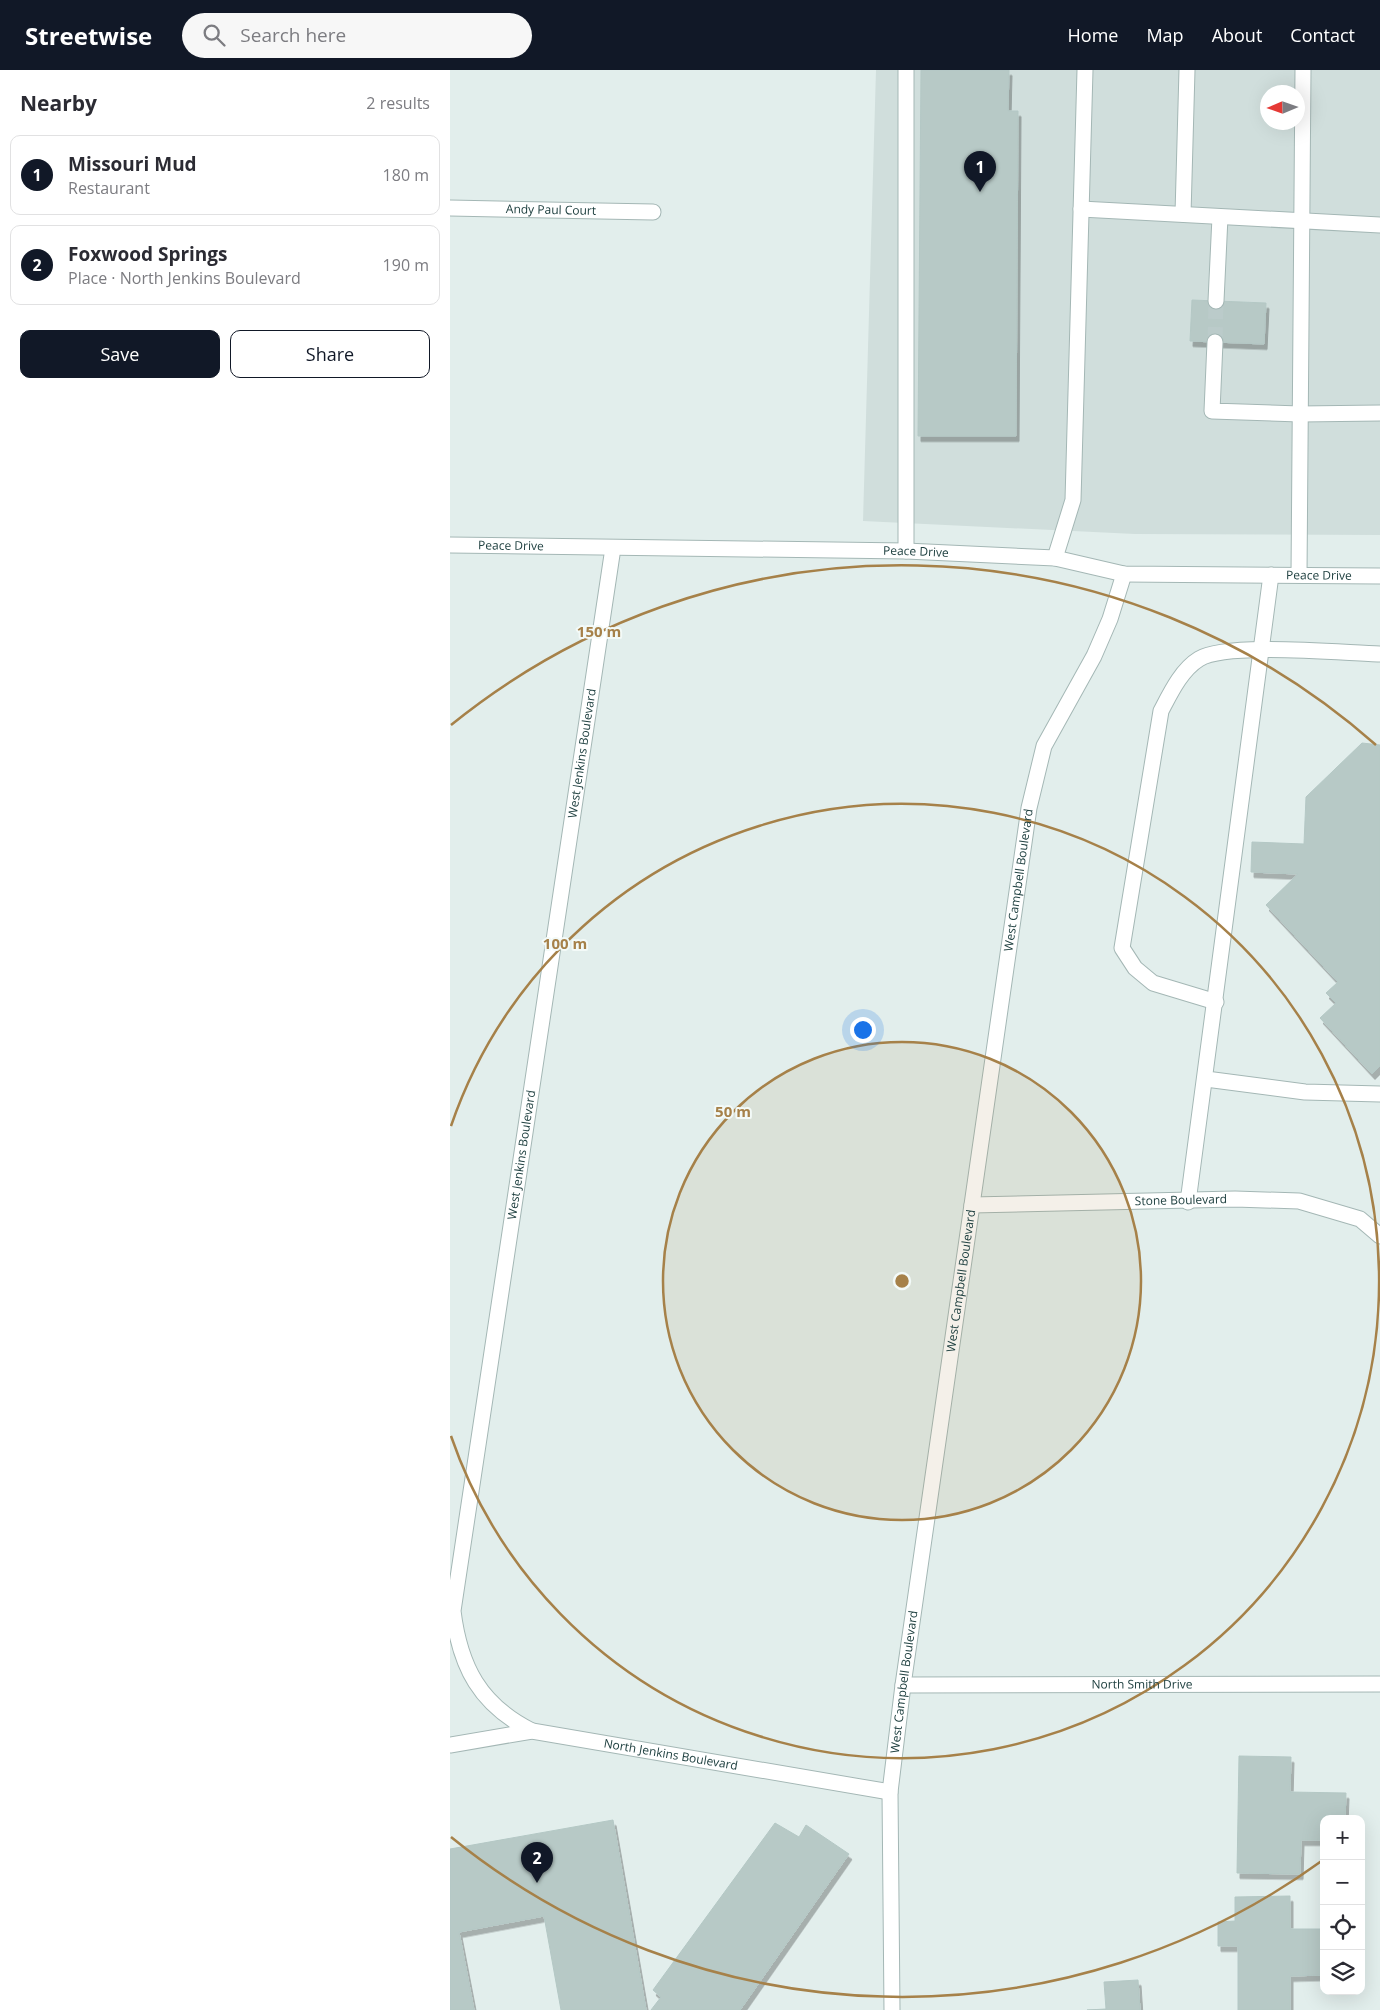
<!DOCTYPE html>
<html lang="en">
<head>
<meta charset="utf-8">
<style>
  :root { --surface:#fff; --page:#f7f7f7; --text:#2b2b33; --muted:#7c7c81; --line:#e1e1e2; --accent:#111827 }
  body { margin:0; font-family:"Open Sans",sans-serif; background:var(--page); color:var(--text) }
  .controls { position:absolute; right:15px; bottom:15px; display:grid; overflow:hidden; border-radius:10px; box-shadow:0 5px 20px #0002 }
  .controls button { width:45px; height:45px; display:grid; place-items:center; padding:0; border:0; border-bottom:1px solid var(--line); background:var(--surface); color:var(--text); font:25px sans-serif }
  .compass { position:absolute; left:810px; top:15px; width:45px; height:45px; border-radius:50%; background:var(--surface); box-shadow:0 5px 20px #0002; rotate:268deg }
  .you { position:absolute; left:412px; top:959px; width:18px; height:18px; margin:-12px; border:4px solid #fff; border-radius:50%; background:#1a73e8; box-shadow:0 0 0 8px #1a73e833 }
  .badge { display:grid; place-items:center; width:32px; height:32px; border-radius:50%; background:var(--accent); color:#fff; font-size:16px; font-weight:700 }
  .pin { position:absolute; translate:-50% -41px; filter:drop-shadow(0 1px 2px #0008) }
  .pin::after { content:''; position:absolute; top:26px; width:18px; height:15px; background:inherit; clip-path:polygon(0 0,100% 0,50% 100%) }
  .list { margin:0; padding:0; list-style:none }
  h2 { display:flex; justify-content:space-between; align-items:center; height:65px; margin:0; padding:0 20px; font-size:21px }
  h2 small { font-size:16px; font-weight:400; color:var(--muted) }
  .list li { display:grid; grid-template-columns:32px 1fr auto; gap:15px; align-items:center; box-sizing:border-box; height:80px; margin:0 10px 10px; padding:0 10px; border:1px solid var(--line); border-radius:10px }
  .list b { display:block; font-size:19px; white-space:nowrap }
  .list p { margin:0; font-size:16px; white-space:nowrap; color:var(--muted) }
  .list em { font-size:16px; font-style:normal; color:var(--muted) }
  .actions { display:flex; gap:10px; padding:15px 20px }
  .actions a { flex:1; padding:11px 0; border:1px solid var(--accent); border-radius:10px; text-align:center; font-size:18px; color:var(--accent) }
  .actions .main { background:var(--accent); color:#fff }
  .icon { flex:none; width:28px; height:28px; fill:none; stroke:currentColor; stroke-width:2; stroke-linecap:round; stroke-linejoin:round }
  .map { position:relative; flex:none; width:930px; height:1940px; overflow:hidden }
  header { display:flex; align-items:center; gap:30px; box-sizing:border-box; height:70px; padding:0 25px; background:var(--accent); color:#fff }
  header strong { font-size:24px }
  nav { display:flex; gap:28px; margin-inline-start:auto; font-size:18px }
  .search { width:350px; height:45px; background:var(--page); display:flex; align-items:center; gap:12px; box-sizing:border-box; padding:0 18px; border-radius:28px; color:var(--muted); font-size:19px }
  main { display:flex }
  aside { flex:1; background:var(--surface) }
  .map>svg:first-child { display:block }
</style>
</head>
<body>
<header>
<strong>Streetwise</strong>
<div class="search"><svg class="icon" aria-label="search" viewBox="0 0 24 24"><circle cx="10" cy="10" r="6"/><path d="M15 15l6 6"/></svg>Search here</div>
<nav><a>Home</a><a>Map</a><a>About</a><a>Contact</a></nav>
</header>
<main>
<aside>
<h2>Nearby<small>2 results</small></h2>
<ul class="list">
<li><span class="badge">1</span><div><b>Missouri Mud</b><p>Restaurant</p></div><em>180 m</em></li>
<li><span class="badge">2</span><div><b>Foxwood Springs</b><p>Place · North Jenkins Boulevard</p></div><em>190 m</em></li>
</ul>
<div class="actions"><a class="main">Save</a><a>Share</a></div>
</aside>
<div class="map">
<svg width="930" height="1940" viewBox="0 0 930 1940">
  <defs>
    <filter id="shadow"><feDropShadow dx="3" dy="5.5" stdDeviation="0" flood-color="#0004"/></filter>
  </defs>
  <rect width="100%" height="100%" fill="#e2eeec"/>
  <path fill="#d0dedc" fill-rule="evenodd" d="M426 0H930V465L685 464 413 451ZM818 22H848V52H818Z"/>
  <path fill="#b7c9c6" stroke="#b4c8c5" filter="url(#shadow)" d="M471 0H559L558 41H568L566 366H468Z
    M742 230 816 233 814 274 740 271Z
    M912 673 930 675V996L922 1004 870 948 886 933 876 923 888 912 816 835 848 804 801 802 802 772 854 774 856 727Z
    M789 1686 841 1687 840 1722 896 1723 895 1749H874V1770H851L850 1804 787 1803Z
    M163 1750 196 1940H111L94 1846 9 1862 24 1940H0V1779Z
    M325 1753 349 1767 356 1755 399 1784 290 1940H201L211 1927 203 1920Z
    M840 1826V1859H874V1905L840 1906V1940H788V1876H768V1852L785 1851V1827Z
    M688 1910 690 1940H637L656 1939 654 1912Z"/>
  <g fill="none" stroke-linecap="round" stroke-linejoin="round">
    <path stroke="#bbcbca" stroke-width="15" stroke-dasharray="15 8" stroke-linecap="butt" d="M765 272 766 231"/>
    <g stroke="#a4b7b5" stroke-width="17">
      <g id="minor">
        <path d="M456 0V481"/>
        <path id="s1" d="M0 138 203 142"/>
        <path d="M631 139 930 155"/>
        <path d="M733 144 737 0"/>
        <path d="M766 231 770 147"/>
        <path d="M765 272 762 341 850 344 930 343"/>
        <path id="s2" d="M0 475 456 481 605 488 674 504 930 506"/>
        <path d="M605 488 623 430 635 0"/>
        <path d="M849 505 853 0"/>
        <path d="M766 932 703 913 685 898 672 878 711 641C720 624 731 600 749 589 777 572 892 583 930 584"/>
        <path d="M756 1009 855 1022 930 1024"/>
        <path d="M738 1132 821 505"/>
        <path id="s3" d="M522 1135 785 1129 849 1131 910 1149 930 1166"/>
        <path id="s4" d="M453 1615 930 1614"/>
        <path id="s5" d="M82 1661C30 1635 10 1597 3 1541L163 478"/>
        <path id="s6" d="M0 1675 82 1661 440 1722"/>
        <path id="s7" d="M442 1940 440 1722 453 1615 579 738 594 676 644 586 660 549 674 504"/>
      </g>
    </g>
    <use href="#minor" stroke="#fff" stroke-width="15"/>
  </g>
  <circle cx="452" cy="1211" r="239" fill="#a68149" fill-opacity=".12"/>
  <g fill="none" stroke="#a68149" stroke-width="2.5">
    <circle cx="452" cy="1211" r="239"/>
    <path d="M1 1056A477 477 0 1 1 1 1366"/>
    <path d="M873 1790A716 716 0 0 1 1 1767M1 655A716 716 0 0 1 926 675"/>
  </g>
  <g text-anchor="middle" stroke-width="4" stroke-linejoin="round" paint-order="stroke">
    <g font-size="12" fill="#204141" stroke="#f3faf8">
      <text dy="4" stroke="none"><textPath href="#s1" startOffset="101">Andy Paul Court</textPath></text>
      <text dy="4" stroke="none"><textPath href="#s2" startOffset="61">Peace Drive</textPath></text>
      <text dy="4" stroke="none"><textPath href="#s2" startOffset="466">Peace Drive</textPath></text>
      <text dy="4" stroke="none"><textPath href="#s2" startOffset="871">Peace Drive</textPath></text>
      <text dy="4" stroke="none"><textPath href="#s5" startOffset="1018">West Jenkins Boulevard</textPath></text>
      <text dy="4" stroke="none"><textPath href="#s7" startOffset="1139">West Campbell Boulevard</textPath></text>
      <text dy="4" stroke="none"><textPath href="#s5" startOffset="612">West Jenkins Boulevard</textPath></text>
      <text dy="4" stroke="none"><textPath href="#s3" startOffset="209">Stone Boulevard</textPath></text>
      <text dy="4" stroke="none"><textPath href="#s7" startOffset="734">West Campbell Boulevard</textPath></text>
      <text dy="4" stroke="none"><textPath href="#s7" startOffset="329">West Campbell Boulevard</textPath></text>
      <text dy="4" stroke="none"><textPath href="#s4" startOffset="239">North Smith Drive</textPath></text>
      <text dy="4" stroke="none"><textPath href="#s6" startOffset="224">North Jenkins Boulevard</textPath></text>
    </g>
  </g>
  <circle cx="452" cy="1211" r="8" fill="#a68149" stroke="#f3faf8" stroke-width="2.5"/>
  <g font-size="15" text-anchor="middle" font-weight="bold" fill="#a68149" stroke="#f3faf8" stroke-width="4" stroke-linejoin="round" paint-order="stroke">
    <text x="149" y="567">150 m</text>
    <text x="115" y="879">100 m</text>
    <text x="283" y="1047">50 m</text>
  </g>
</svg>
<div class="controls">
<button>+</button>
<button>−</button>
<button><svg class="icon" aria-label="locate" viewBox="0 0 24 24"><circle cx="12" cy="12" r="6"/><path d="M12 2v4M12 18v4M2 12h4M18 12h4"/></svg></button>
<button><svg class="icon" aria-label="layers" viewBox="0 0 24 24"><path d="M12 4l9 5-9 5-9-5zM3 14l9 5 9-5"/></svg></button>
</div>
<svg class="compass" viewBox="-18 -18 36 36"><path d="M0-13l5 13h-10z" fill="#e53935"/><path d="M0 13l5-13h-10z" fill="#7c7c81"/></svg>
<div class="you"></div>
<div class="pin badge" style="left:530px;top:122px">1</div>
<div class="pin badge" style="left:87px;top:1813px">2</div>
</div>
</main>
</body>
</html>
